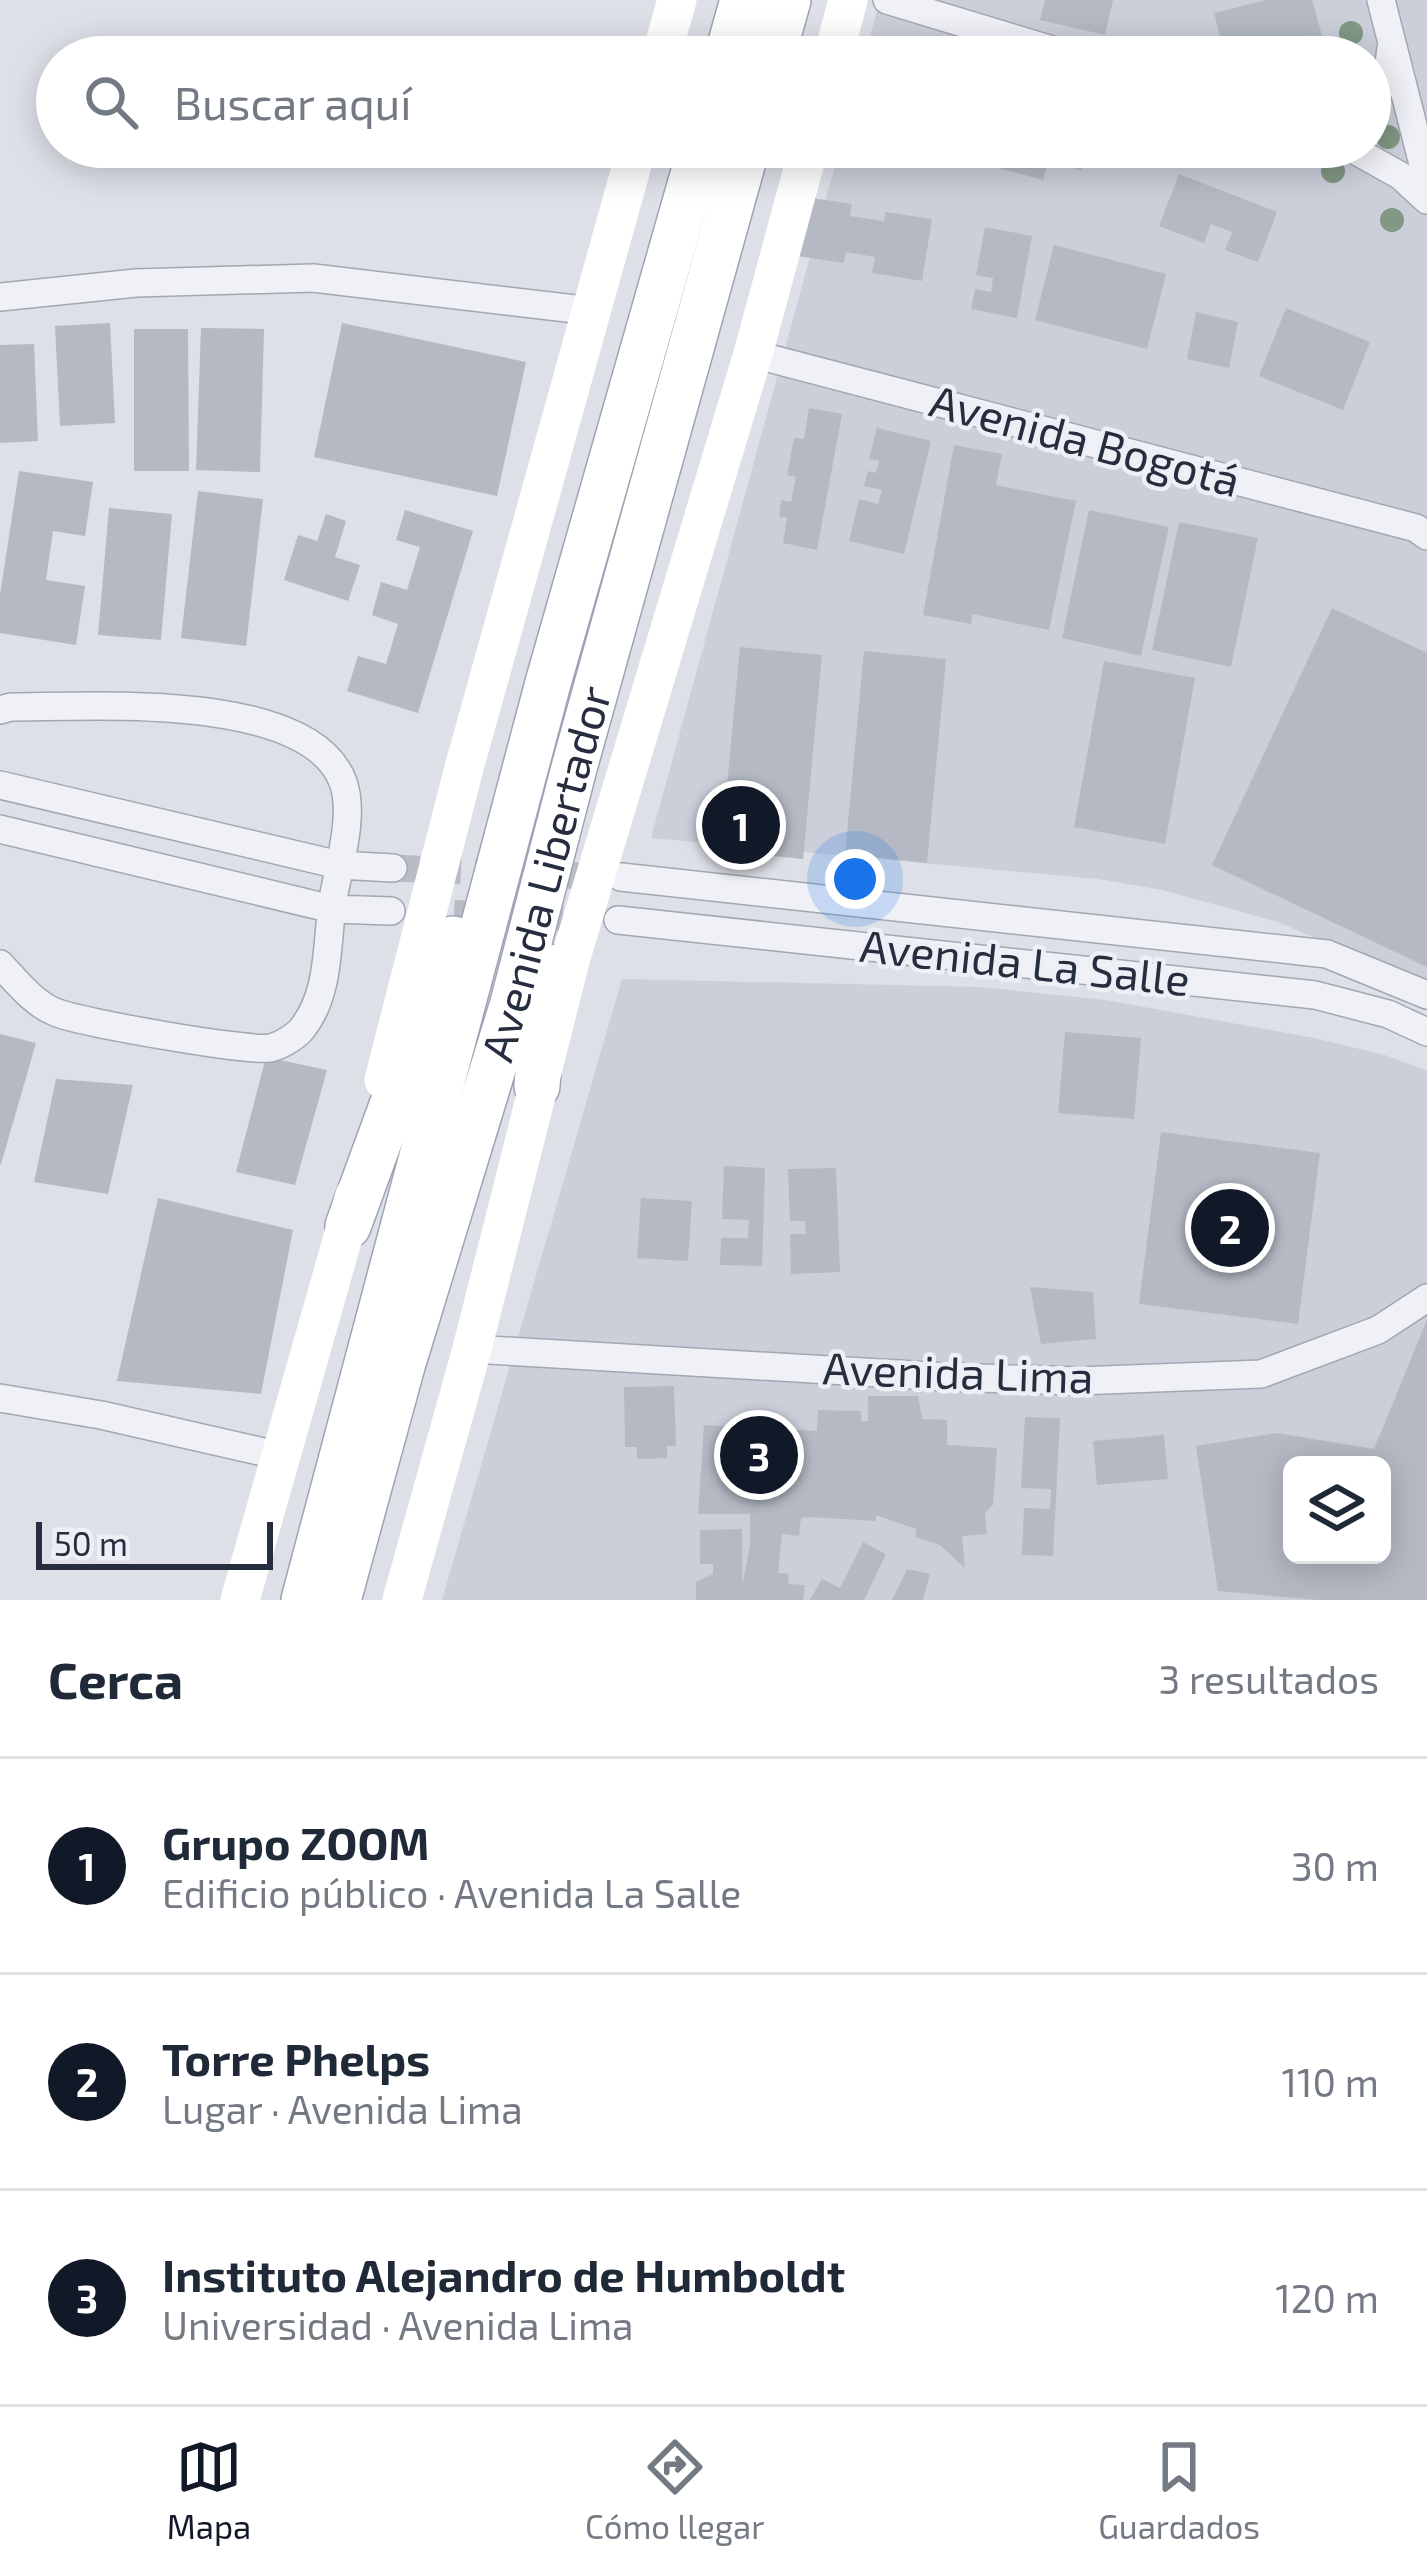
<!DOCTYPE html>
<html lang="es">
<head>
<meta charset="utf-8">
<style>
  :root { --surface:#fff; --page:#f6f6f7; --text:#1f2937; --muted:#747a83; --line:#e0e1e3; --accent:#111827 }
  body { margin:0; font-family:"Exo 2",sans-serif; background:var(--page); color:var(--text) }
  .controls { position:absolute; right:36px; bottom:36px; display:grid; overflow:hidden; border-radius:18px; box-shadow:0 6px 30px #0003 }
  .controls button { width:108px; height:108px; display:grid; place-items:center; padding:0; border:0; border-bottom:3px solid var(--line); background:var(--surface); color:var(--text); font:60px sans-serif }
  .scale { position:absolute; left:36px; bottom:30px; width:237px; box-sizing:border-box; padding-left:12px; border:6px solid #262d3e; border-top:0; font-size:33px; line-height:42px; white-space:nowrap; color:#262d3e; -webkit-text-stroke:9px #eceff5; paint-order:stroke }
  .you { position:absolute; left:855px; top:879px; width:42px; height:42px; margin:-30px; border:9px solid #fff; border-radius:50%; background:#1a73e8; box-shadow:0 0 0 18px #1a73e833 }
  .badge { display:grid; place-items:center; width:78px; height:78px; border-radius:50%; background:var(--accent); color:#fff; font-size:39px; font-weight:700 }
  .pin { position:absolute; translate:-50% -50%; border:6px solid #fff; box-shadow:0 3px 12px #0006 }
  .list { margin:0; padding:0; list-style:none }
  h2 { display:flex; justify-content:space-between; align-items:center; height:156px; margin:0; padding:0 48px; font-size:51px }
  h2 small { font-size:39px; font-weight:400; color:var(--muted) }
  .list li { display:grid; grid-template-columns:78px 1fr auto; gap:36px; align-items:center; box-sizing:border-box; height:216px; padding:0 48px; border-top:3px solid var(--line) }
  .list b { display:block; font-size:45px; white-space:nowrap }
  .list p { margin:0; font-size:39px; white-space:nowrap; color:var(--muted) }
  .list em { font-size:39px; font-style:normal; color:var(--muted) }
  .icon { flex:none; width:66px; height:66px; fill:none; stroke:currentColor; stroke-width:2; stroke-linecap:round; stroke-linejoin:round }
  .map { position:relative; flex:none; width:1427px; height:1600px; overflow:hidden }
  .search { position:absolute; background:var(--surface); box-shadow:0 6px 30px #0003; left:36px; right:36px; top:36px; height:132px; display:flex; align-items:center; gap:30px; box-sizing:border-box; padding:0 42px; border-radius:66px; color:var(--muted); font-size:45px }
  .sheet { height:804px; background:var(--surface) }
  nav { display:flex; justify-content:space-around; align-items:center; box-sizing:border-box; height:168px; border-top:3px solid var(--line); background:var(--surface); font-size:33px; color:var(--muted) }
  nav a { display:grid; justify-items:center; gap:6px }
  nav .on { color:var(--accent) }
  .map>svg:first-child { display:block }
</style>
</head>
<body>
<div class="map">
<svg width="1427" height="1600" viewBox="0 0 1427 1600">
  <rect width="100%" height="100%" fill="#dde0e7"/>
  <path fill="#cbcfda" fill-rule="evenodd" d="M880 0H1427V998L1341 949 1278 922 1162 890 1098 879 651 838 840 147H1370V57H864Z
    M622 979 981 987 1106 1000 1314 1038 1385 1055 1427 1071V1600H442ZM1292 1465H1382V1555H1292Z"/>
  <path fill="#b4b9c4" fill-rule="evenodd" d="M1045 0H1113L1105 35 1040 20Z
    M1266 0H1312L1328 57H1242L1224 51 1214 13Z
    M902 46 936 52 935 57H899Z
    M993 147H1087L1081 170 1048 161 1043 180 988 165Z
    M1179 174 1277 212 1258 262 1225 250 1232 232 1211 224 1204 243 1159 226Z
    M806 197 852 204 850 216 884 221 885 212 932 219 922 281 872 273 875 257 846 252 844 263 797 256Z
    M985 227 1032 236 1017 318 971 309 975 289 991 292 993 278 976 275Z
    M1054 245 1166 274 1147 349 1035 320Z
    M1286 308 1370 342 1343 410 1259 376Z
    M1196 312 1238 322 1229 368 1187 359Z
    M110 323 115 423 60 426 55 326Z
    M342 323 526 362 497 496 314 457Z
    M201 328 264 329 260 472 196 470Z
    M134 329H188L189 471H134Z
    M34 344 38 441 0 443V345Z
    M809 408 842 414 817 550 783 543 787 518 779 517 781 500 791 502 796 477 787 475 794 438 804 439Z
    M877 428 931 441 904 554 849 541 859 499 878 504 882 490 864 486 868 471 876 473 879 461 869 459Z
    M954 445 1002 454 996 485 1076 501 1049 630 972 614 971 624 923 615Z
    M19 471 93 482 85 536 53 531 46 580 85 586 76 645 0 633V595Z
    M198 491 263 499 246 646 181 638Z
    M109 508 172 514 161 640 98 635Z
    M405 510 473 531 418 713 347 691 358 656 386 664 398 624 372 615 381 582 407 590 420 547 396 540Z
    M1089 510 1169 527 1141 656 1062 638Z
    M326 514 346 521 335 557 360 565 348 601 284 580 298 535 317 541Z
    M1179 522 1258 538 1231 667 1152 650Z
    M1332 608 1427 653V967L1212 865Z
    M740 647 822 655 803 859 721 851Z
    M864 651 946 659 927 863 845 854Z
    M1104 661 1195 678 1165 844 1074 827Z
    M1065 1032 1141 1038 1134 1119 1058 1113Z
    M0 1034 36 1043 1 1164H0Z
    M266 1057 327 1070 295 1185 236 1172Z
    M56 1079 133 1085 108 1194 34 1182Z
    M1161 1132 1320 1153 1298 1324 1139 1304Z
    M724 1166 765 1168 762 1266 720 1265 721 1238H748L749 1220 722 1219Z
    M836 1168 840 1272 791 1274 790 1234H806L805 1221H790L788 1169Z
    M158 1198 293 1230 261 1394 117 1381Z
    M641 1198 692 1201 688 1261 637 1258Z
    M1030 1287 1093 1292 1096 1339 1041 1344Z
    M1427 1320V1600H1317L1218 1591 1196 1446 1276 1433 1374 1449ZM1292 1465H1382V1555H1292Z
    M674 1386 676 1446H667V1458L637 1459V1447H625L624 1387Z
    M868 1396H918L922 1419 947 1420V1445L997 1448 993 1505 985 1513 987 1534 962 1536 965 1568 940 1545 916 1537V1529L876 1515V1521L810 1517 801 1518 799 1536 782 1534 778 1573 789 1574 788 1584 805 1585 803 1600H696V1582L713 1574V1564H700V1530L742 1529V1586L750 1545V1514H698L704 1425 817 1431 818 1410 861 1411V1421H868Z
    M1025 1417 1060 1418 1053 1556 1022 1555 1024 1508 1050 1509 1051 1489 1021 1488Z
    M1164 1435 1168 1479 1097 1485 1093 1441Z
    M863 1542 886 1554 864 1600H810L822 1579 840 1588Z
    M907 1569 930 1574 923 1600H892Z"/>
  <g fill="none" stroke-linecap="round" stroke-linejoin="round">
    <path stroke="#b8bcc5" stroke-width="27" stroke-dasharray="27 14" stroke-linecap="butt" d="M393 868 611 877
      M413 912 596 919"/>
    <g stroke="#a2a7b1" stroke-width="30">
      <path id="street" d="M887 0 1075 57
        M1381 0 1427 180
        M1370 109 1388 72 1391 48
        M1349 147 1401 176 1427 200
        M0 297 136 283 313 278 592 311
        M753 354 1416 528 1427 536
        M0 710 11 707C89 707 309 691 343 782 355 815 339 865 333 899 326 943 331 994 301 1030 295 1037 280 1046 270 1048 248 1052 78 1022 55 1012 34 1004 15 980 0 964
        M0 785 339 865 393 868
        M0 829 332 909 391 911
        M621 877 1327 954 1427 995
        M618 920 1315 995 1388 1014 1427 1032
        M472 1349 948 1377 1077 1381 1261 1374 1378 1330 1427 1298
        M0 1398 101 1415 281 1456"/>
    </g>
    <g stroke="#9ca4b4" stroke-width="48">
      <g id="primary">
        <path d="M727 57 743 0"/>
        <path d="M772 57 788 0"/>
        <path d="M537 1086 545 966"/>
        <path d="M348 1226 453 939"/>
        <path d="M304 1600 548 683 701 147"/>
        <path id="s1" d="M338 1600 402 1366 513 1003 574 768 747 147"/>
      </g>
    </g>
    <use href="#street" stroke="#f0f1f6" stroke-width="27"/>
    <path stroke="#fff" stroke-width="39" d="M661 57 677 0
      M833 57 848 0
      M384 1080 464 768 637 147
      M240 1600 355 1195
      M402 1600 472 1349 571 957 753 354 809 147"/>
    <use href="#primary" stroke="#fff" stroke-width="45"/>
  </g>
  <g fill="#829784">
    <circle cx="1351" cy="33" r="12"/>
    <circle cx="1388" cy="137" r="12"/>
    <circle cx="1333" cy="171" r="12"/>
    <circle cx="1392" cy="220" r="12"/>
  </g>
  <g text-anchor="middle" stroke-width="9" stroke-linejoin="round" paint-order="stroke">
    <g font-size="45" fill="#262d3e" stroke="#eceff5">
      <text transform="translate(1085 441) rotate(15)" y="16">Avenida Bogotá</text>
      <text dy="16" stroke="none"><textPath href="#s1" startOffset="756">Avenida Libertador</textPath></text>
      <text transform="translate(1025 963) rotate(6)" y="16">Avenida La Salle</text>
      <text transform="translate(958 1373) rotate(2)" y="16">Avenida Lima</text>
    </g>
  </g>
</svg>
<div class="controls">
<button><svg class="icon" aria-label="layers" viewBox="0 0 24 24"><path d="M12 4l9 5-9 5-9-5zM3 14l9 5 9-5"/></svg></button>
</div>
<div class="scale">50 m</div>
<div class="you"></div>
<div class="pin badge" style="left:741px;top:825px">1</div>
<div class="pin badge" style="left:1230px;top:1228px">2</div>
<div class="pin badge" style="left:759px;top:1455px">3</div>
<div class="search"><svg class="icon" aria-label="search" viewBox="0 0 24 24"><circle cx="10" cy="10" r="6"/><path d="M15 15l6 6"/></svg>Buscar aquí</div>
</div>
<section class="sheet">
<h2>Cerca<small>3 resultados</small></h2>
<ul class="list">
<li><span class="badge">1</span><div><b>Grupo ZOOM</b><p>Edificio público · Avenida La Salle</p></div><em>30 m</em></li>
<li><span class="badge">2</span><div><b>Torre Phelps</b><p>Lugar · Avenida Lima</p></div><em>110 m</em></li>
<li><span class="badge">3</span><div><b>Instituto Alejandro de Humboldt</b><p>Universidad · Avenida Lima</p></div><em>120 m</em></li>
</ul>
</section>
<nav>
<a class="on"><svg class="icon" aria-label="map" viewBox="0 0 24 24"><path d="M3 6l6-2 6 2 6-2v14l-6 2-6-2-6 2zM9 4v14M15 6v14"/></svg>Mapa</a>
<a><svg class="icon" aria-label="directions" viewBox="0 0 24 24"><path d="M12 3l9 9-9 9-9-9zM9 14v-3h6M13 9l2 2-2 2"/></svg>Cómo llegar</a>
<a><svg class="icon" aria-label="saved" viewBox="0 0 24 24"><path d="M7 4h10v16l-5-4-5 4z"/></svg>Guardados</a>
</nav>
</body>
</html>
